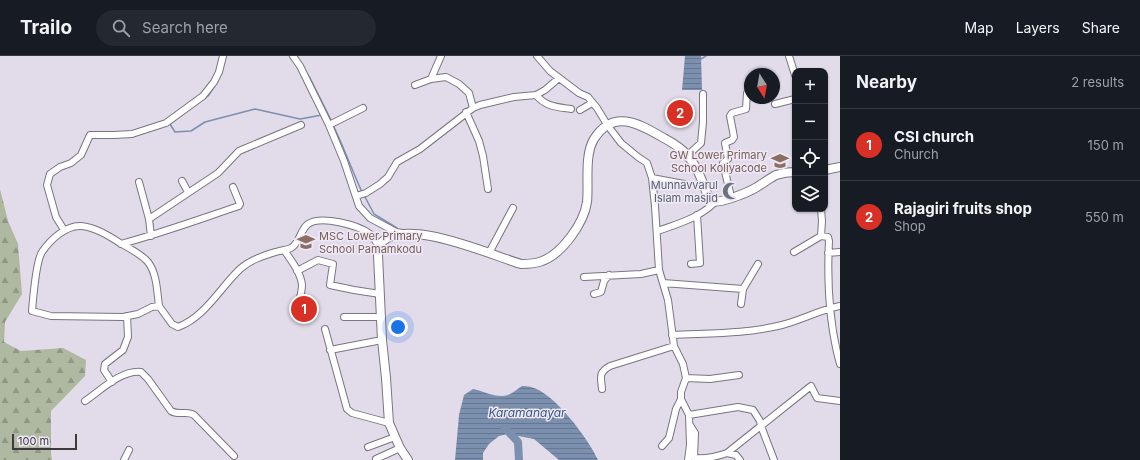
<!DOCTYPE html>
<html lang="en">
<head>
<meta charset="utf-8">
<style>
  :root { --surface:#171b24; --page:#242831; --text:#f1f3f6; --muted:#9ea1a6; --line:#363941; --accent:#d93025 }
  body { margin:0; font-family:Inter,sans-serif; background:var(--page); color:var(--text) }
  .controls { position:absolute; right:12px; top:12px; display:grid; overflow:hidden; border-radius:8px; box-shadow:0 1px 3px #0004 }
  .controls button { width:36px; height:36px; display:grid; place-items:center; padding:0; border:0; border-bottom:1px solid var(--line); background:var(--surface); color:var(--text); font:20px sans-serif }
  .compass { position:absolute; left:744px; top:12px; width:36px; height:36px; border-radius:50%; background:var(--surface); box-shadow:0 1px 3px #0004; rotate:169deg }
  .scale { position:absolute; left:12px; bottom:10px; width:65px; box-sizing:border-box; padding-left:4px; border:2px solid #3c393f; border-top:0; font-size:11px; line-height:14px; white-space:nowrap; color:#3c393f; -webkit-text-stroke:3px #efe8f7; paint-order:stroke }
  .you { position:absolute; left:398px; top:271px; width:14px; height:14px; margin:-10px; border:3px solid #fff; border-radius:50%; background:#1a73e8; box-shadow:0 0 0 6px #1a73e833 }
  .badge { display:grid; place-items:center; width:26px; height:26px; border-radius:50%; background:var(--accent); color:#fff; font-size:13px; font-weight:700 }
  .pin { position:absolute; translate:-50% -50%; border:2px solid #fff; box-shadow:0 1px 4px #0006 }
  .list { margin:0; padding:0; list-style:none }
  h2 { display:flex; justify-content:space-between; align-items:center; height:52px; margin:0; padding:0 16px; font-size:17px }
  h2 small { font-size:13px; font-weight:400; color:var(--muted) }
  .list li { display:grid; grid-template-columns:26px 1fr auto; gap:12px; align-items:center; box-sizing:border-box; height:72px; padding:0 16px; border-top:1px solid var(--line) }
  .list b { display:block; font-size:15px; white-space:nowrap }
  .list p { margin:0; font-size:13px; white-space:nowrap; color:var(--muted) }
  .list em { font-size:13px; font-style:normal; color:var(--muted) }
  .icon { flex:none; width:22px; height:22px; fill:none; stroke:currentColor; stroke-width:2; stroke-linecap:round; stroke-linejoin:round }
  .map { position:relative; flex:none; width:840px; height:404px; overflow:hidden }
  header { display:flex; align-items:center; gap:24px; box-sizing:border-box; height:56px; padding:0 20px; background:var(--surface); border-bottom:1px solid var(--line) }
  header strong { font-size:19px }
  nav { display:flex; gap:22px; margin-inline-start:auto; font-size:14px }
  .search { width:280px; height:36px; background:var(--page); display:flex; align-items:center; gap:10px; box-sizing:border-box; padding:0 14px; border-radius:22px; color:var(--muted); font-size:15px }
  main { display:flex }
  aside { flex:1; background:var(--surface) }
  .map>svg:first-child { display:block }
</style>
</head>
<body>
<header>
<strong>Trailo</strong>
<div class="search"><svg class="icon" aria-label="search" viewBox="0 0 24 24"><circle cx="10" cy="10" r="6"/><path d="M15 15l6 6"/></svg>Search here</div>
<nav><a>Map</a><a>Layers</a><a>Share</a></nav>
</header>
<main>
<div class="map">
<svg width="840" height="404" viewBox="0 0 840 404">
  <defs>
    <pattern id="forest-firs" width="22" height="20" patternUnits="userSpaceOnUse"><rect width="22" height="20" fill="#afb8a0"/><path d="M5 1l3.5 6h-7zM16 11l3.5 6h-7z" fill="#909784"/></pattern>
    <pattern id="water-rules" width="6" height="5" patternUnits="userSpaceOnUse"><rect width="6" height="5" fill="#7b90ae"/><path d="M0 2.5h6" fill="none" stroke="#66778f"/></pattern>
  </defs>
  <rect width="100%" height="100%" fill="#e2dbea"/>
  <path fill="url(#forest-firs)" d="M0 133 8 165 18 188 22 238 5 266 4 286 21 295 63 292 86 304 85 320 51 355V397L52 404H0Z"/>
  <path fill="url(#water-rules)" d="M685 0H701L702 34H682Z
    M522 330C524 330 528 330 531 331 554 336 589 384 598 404H559L534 383 508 378 499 380 489 388 483 397V404H455L459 359 464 339 473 333C484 335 497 343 508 339 513 337 517 333 522 330Z"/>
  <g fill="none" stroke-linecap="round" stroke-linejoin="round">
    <path stroke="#7b90ae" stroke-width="1.5" d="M699 4 706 0
      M305 15 310 22 331 64
      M217 26 220 19
      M205 42 208 40 214 31
      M187 55 170 68 175 76 191 75 205 66 255 53 300 63 322 59
      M334 71C344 92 352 114 362 136
      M364 139 374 158 397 172"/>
    <path stroke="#7b90ae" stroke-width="8" d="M505 372 518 386 519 404"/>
    <g stroke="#7b7482" stroke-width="8">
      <path id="minor" d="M293 0 300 10 329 69 344 105 359 150 370 162 396 176 402 177
        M537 0 550 15 579 37 588 41 597 52 608 70 621 87 638 101 647 107 652 122 655 150 659 214 668 244 674 290 683 308 686 322 681 336V343L689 359 690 389 688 404
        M789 0 795 19
        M431 23 441 0
        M415 29 431 23 446 21 459 28 469 37 473 52
        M536 39C546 51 557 51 571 53
        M775 48 795 43
        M580 54 592 47
        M466 56 479 85 483 100 488 133
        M329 69 363 52
        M688 99 701 87 703 66V38
        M652 122 684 128
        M182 125 188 136
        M139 126 149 163 218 117 239 95 301 69
        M356 140 366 137 380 128 388 121 397 106 420 93 473 52 480 49 514 41 536 39 545 34 559 22
        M731 141 723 107 728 103 725 87 732 84 734 81 730 60 732 57 746 53 747 37 750 36
        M821 153 822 165 821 180 828 181 829 185C827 225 829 268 840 308
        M149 163 151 180
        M64 174 56 161 47 129 50 118 60 111 71 107 81 99 90 79H114L132 78 166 67 203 40 214 26 219 16 223 0
        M658 175C677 168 699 162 714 147
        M121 188C162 177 200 163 239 150L240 148 233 131
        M284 194C291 204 301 217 302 229 302 235 300 241 299 246
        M794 196 821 180
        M489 197 513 152
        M828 197 840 196
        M691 208 700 207 697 159
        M297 215 318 204 333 208 330 229 354 234 380 238
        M584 221 641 218 659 214
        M663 227 743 233 741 248
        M743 233 758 208
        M594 238 601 236 604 225 609 219
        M159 250C157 235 157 218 148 206 141 198 129 192 120 187 109 180 95 171 81 170 66 169 50 184 42 196 36 205 33 243 32 255L51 260 123 261 138 258 152 251 159 250 172 268 178 271C205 261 220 232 240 213 251 203 266 199 279 195 283 194 287 194 291 192 300 187 300 174 308 168 321 159 358 169 370 178 373 181 376 186 379 190
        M344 261H381
        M325 273 347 353 352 357 389 367
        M672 279C709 277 746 278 782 269 801 264 820 254 840 250
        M330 294 382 284
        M686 322 710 323 739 319
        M112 326 104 314 105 308 123 294 128 281 127 260
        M602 333C601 321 598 317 610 310L674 290
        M85 345C101 334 121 314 141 316L148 323 171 355C179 360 187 354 194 359L234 400
        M689 359 738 351 753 354 760 365 761 370 774 404
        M690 369 695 377 694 402C706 403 716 401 727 397L811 330 817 342 840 345
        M662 390 669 382 676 353 681 343
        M368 391 395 381
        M727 397 736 399 740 404
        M376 403 400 392
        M124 404 129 394"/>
    </g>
    <g stroke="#7b7482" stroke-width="10">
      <path id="major" d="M825 114 840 111
        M408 404 400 392 389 367 386 322 382 284 378 199C378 196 378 192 379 190 399 157 493 200 521 208 529 208 535 208 542 205 562 198 584 167 587 146 589 128 584 99 594 83 613 53 638 67 662 81 671 86 681 91 687 99 699 112 703 129 710 145 718 149 749 136 757 131 764 127 770 122 776 119 782 117 789 116 795 116"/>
    </g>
    <use href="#minor" stroke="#fff" stroke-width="6"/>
    <use href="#major" stroke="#fff" stroke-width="8"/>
  </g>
  <defs>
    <g id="school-bare" transform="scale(1.38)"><path d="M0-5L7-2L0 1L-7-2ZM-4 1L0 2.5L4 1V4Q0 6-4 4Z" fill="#8d6e63" stroke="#efe8f7" stroke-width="2.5" paint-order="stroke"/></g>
    <g id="mosque-bare" transform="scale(1.38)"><path d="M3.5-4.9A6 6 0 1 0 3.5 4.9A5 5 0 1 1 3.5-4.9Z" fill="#6b7280" stroke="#efe8f7" stroke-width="2.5" paint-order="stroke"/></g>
  </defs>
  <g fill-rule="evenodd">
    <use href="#school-bare" x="780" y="105"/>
    <use href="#mosque-bare" x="731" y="135"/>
    <use href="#school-bare" x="306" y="186"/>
  </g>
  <g text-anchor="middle" stroke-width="3" stroke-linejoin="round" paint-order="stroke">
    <g font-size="11" fill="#785e54" stroke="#efe8f7" text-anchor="end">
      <text x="767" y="103">GW Lower Primary<tspan x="767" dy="13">School Koliyacode</tspan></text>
      <text x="319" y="184" text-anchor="start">MSC Lower Primary<tspan x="319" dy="13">School Pamamkodu</tspan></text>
    </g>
    <g font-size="11" fill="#5b616d" stroke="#efe8f7" text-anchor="end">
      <text x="718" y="133">Munnavvarul<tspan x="718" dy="13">Islam masjid</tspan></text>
    </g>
    <g font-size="12" font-style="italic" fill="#375782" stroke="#efe8f7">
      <text x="527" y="361">Karamanayar</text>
    </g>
  </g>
</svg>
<div class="controls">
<button>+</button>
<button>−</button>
<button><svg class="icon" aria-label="locate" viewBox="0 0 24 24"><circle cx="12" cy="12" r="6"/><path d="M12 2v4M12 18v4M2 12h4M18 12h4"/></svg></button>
<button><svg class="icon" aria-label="layers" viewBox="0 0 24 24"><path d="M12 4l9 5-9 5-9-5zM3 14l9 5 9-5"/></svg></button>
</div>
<svg class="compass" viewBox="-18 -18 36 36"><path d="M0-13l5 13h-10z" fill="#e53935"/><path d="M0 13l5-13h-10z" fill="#9ea1a6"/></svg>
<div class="scale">100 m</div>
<div class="you"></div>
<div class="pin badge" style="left:304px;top:253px">1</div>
<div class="pin badge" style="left:680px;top:57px">2</div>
</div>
<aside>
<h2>Nearby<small>2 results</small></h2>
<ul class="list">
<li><span class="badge">1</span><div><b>CSI church</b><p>Church</p></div><em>150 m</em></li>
<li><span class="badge">2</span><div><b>Rajagiri fruits shop</b><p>Shop</p></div><em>550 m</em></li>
</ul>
</aside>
</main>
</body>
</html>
